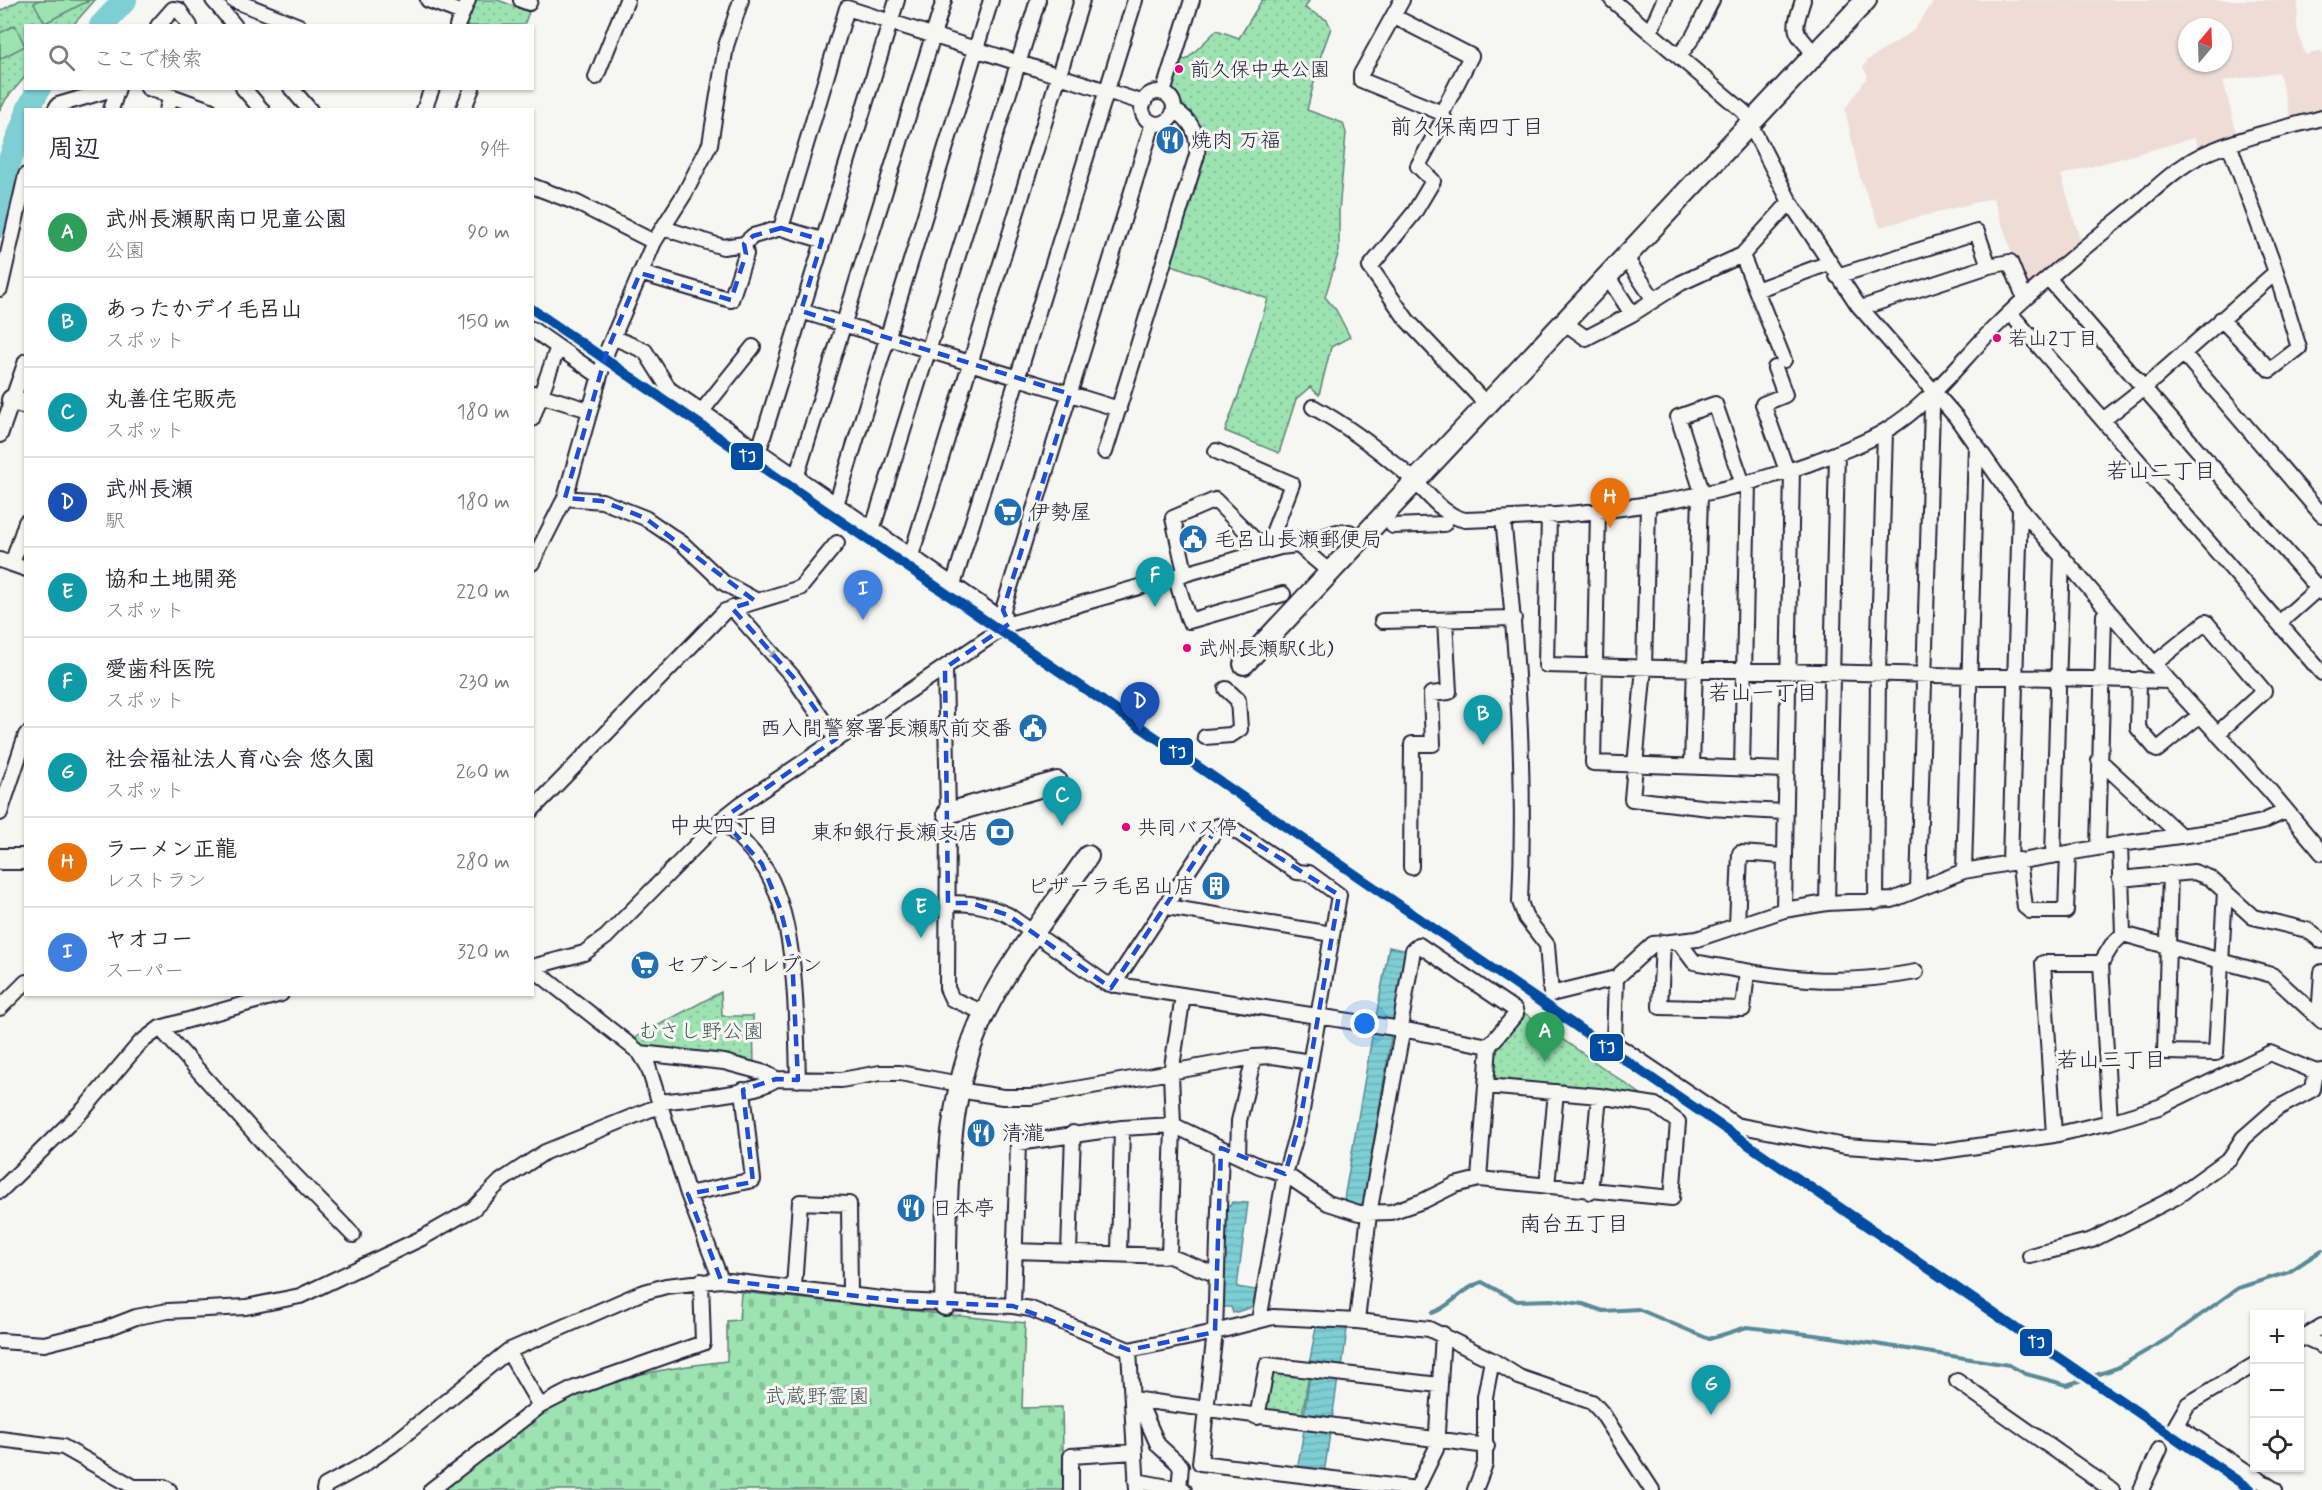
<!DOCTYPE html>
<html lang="ja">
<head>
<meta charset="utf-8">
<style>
  :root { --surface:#fff; --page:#f7f7f7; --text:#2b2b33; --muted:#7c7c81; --line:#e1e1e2; --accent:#0b8043 }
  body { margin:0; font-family:Mynerve,"Klee One",sans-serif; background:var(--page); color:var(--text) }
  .controls { position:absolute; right:18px; bottom:18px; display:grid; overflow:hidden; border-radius:0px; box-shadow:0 2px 4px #0004 }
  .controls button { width:54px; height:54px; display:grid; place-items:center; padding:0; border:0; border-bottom:2px solid var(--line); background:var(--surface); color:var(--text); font:30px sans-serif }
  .compass { position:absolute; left:2178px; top:18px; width:54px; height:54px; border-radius:50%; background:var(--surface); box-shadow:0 2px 4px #0004; rotate:19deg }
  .you { position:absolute; left:1365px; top:1024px; width:21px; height:21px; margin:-15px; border:4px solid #fff; border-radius:50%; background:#1a73e8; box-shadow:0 0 0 9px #1a73e833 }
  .badge { display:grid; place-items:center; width:39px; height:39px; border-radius:50%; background:var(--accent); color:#fff; font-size:20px; font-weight:700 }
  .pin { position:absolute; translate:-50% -50px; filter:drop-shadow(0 2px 3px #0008) }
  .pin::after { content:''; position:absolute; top:32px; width:21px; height:18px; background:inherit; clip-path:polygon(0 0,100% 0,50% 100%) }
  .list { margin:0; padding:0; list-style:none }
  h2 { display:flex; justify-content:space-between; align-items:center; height:78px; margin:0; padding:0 24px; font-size:26px }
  h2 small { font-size:20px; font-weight:400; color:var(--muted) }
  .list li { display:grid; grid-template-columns:39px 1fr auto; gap:18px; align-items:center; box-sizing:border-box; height:90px; padding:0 24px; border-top:2px solid var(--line) }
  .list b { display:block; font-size:22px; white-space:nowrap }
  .list p { margin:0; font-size:20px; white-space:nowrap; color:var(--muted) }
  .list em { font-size:20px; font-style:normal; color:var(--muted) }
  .icon { flex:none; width:33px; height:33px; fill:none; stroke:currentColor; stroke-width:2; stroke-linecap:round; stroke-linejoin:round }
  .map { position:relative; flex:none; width:2322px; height:1490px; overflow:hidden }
  .search { position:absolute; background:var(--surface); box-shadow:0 2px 4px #0004; left:24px; top:24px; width:510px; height:66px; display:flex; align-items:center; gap:15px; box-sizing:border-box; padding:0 21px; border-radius:0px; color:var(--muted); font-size:22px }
  .panel { position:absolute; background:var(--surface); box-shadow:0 2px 4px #0004; left:24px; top:108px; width:510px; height:888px; border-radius:0px }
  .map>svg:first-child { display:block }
</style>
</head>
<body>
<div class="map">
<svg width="2322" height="1490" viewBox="0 0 2322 1490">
  <defs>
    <pattern id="cemetery-stones" width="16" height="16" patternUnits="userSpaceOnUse" patternTransform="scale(1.5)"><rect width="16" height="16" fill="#9ce3b1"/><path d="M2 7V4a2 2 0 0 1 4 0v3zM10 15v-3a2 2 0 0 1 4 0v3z" fill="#86c299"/></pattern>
    <pattern id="park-dots" width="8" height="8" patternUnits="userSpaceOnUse" patternTransform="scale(1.5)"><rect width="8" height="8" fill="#9ce3b1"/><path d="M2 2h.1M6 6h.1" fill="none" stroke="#86c299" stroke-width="1.8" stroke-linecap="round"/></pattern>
    <pattern id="water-rules" width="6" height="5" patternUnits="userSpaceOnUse" patternTransform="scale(1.5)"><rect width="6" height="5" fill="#7dcfd4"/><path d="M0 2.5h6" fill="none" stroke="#6cb1b7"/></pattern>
  </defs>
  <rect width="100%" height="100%" fill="#f6f6f2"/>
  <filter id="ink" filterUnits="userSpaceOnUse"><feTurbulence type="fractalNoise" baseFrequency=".0167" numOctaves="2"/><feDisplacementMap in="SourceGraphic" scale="12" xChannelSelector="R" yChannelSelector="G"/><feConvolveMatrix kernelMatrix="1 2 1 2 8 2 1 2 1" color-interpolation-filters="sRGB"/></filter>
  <g filter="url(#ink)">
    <path fill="#eeddd5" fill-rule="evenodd" d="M1935 0H2298L2297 28 2305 55 2322 51V112L2291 120 2279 72 2223 81 2237 134 2199 148 2194 138 2061 175 2081 243 2032 286 2023 285 1993 198 1880 227 1860 178 1845 109 1868 76 1863 67 1868 60 1913 31ZM2187 27H2223V63H2187Z"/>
    <path fill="url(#cemetery-stones)" stroke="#5f8276" stroke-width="1.5" d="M741 1292 1025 1323 1022 1408 1062 1407 1063 1451 1067 1459V1490H439C473 1464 506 1435 542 1413 597 1378 664 1368 727 1361V1321L739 1320Z"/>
    <path fill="url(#park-dots)" stroke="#5f8276" stroke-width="1.5" d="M20 0H95L73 25 26 26 25 77 6 99 0 111V11Z
      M474 0H498L529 12 524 25 464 26Z
      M1262 0H1306L1309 1 1305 8 1327 20 1331 28 1321 55 1307 110 1343 123 1346 133 1339 211V251L1325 297 1336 310 1350 337 1331 347 1319 395 1310 387 1296 399 1279 453 1225 431 1239 393 1268 299 1169 264 1202 149 1179 97 1170 88 1179 58 1186 60 1217 30 1239 38Z
      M721 992 722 1016H753L754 1066 645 1047 637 1041 636 1037Z
      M1524 1014H1526L1645 1097 1492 1079 1495 1045Z
      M1268 1370 1309 1374 1302 1416 1263 1411Z"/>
    <path fill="#9ce3b1" stroke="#5f8276" stroke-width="1.5" d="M40 0H87L88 1 45 23 34 3Z
      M15 25 25 46 0 59V33Z"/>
    <path fill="url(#water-rules)" stroke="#598a97" stroke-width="1.5" d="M1389 947 1409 951 1396 1021 1376 1017Z
      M1373 1031 1389 1033 1391 1038 1363 1204 1358 1206 1344 1199Z
      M1232 1202 1248 1203 1237 1287 1256 1290 1253 1307 1233 1313 1231 1307H1223L1225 1206H1230Z
      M1316 1327 1347 1329 1342 1368 1309 1365Z
      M1310 1375 1338 1378 1332 1420 1304 1416Z
      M1304 1430 1330 1433 1324 1474 1297 1471Z"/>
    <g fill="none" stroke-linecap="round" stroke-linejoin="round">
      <path stroke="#598a97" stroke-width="4" d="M1432 1313C1451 1307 1462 1288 1482 1282L1517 1301 1552 1300 1583 1304 1603 1311 1638 1309 1709 1339 1747 1327 1831 1337 2009 1365 2026 1374 2067 1385 2117 1368 2170 1337 2238 1288 2289 1272 2322 1250"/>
      <path stroke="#7dcfd4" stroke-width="24" d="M101 26 125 0
        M28 110 39 88
        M0 226 8 165 26 117"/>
      <g stroke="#22223b" stroke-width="18">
        <path id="street" d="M213 0 235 26
          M233 0 299 26
          M428 0 462 13
          M521 0 529 3 530 0
          M1402 0 1361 74V80L1442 113
          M1612 0 1744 112 1790 202 1858 305 1956 417 2020 508 2169 681 2270 791 2322 853
          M1803 0C1793 32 1792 29 1815 54
          M1393 16 1471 56 1442 113 1444 118 1418 166 1433 181 1414 213 1370 267 1407 320 1488 406
          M158 26 173 9 179 10 190 26
          M457 26 468 0
          M1650 32 1664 0
          M1679 56 1693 37 1712 0
          M596 77 627 0
          M148 88 171 96
          M243 88 262 110
          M291 88 310 110
          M1142 108a16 16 0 1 1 32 0a16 16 0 1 1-32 0Z
          M1163 93 1192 0
          M55 110 58 105 116 88
          M111 110 118 88
          M167 110 171 96 210 110
          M424 110 432 88
          M463 110 472 88
          M532 186 577 203 654 242
          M663 228 723 247 744 244 753 236 781 228 822 240
          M781 228 847 8 1144 103
          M1742 255 1784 360
          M1626 258 1654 300
          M1989 266 2010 262 2025 299
          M640 273 731 300 746 254 744 244
          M1837 276 1977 232 1989 266 1861 308
          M1608 277 1632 314
          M2049 279 2322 593
          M0 289 26 175
          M1756 290 1829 263
          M801 311 1119 409
          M2010 313 2322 673
          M2221 319 2270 370 2299 348 2276 272 2229 144
          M1565 323 1586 338 1632 314 1681 283 1742 255 1790 202
          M532 329 598 375
          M615 338 645 351 669 389 1008 623
          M2183 353 2322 515
          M1775 368 1785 395 1763 404 1787 471
          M533 393 589 410
          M1313 407C1346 425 1379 450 1408 475 1425 489 1442 516 1465 520 1582 517 1698 503 1808 464 1834 454 1862 445 1885 431 1929 405 1957 365 1992 330 2036 286 2086 246 2134 207 2154 190 2176 168 2200 156 2238 138 2281 129 2322 118
          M702 411 753 347
          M532 419 558 347
          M2103 420 2145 387 2276 272
          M0 435 26 361
          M759 450 897 0
          M1105 452 1197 155C1199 136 1192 120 1174 110
          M796 478 944 0
          M1703 495 1678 417 1715 404 1743 484
          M565 498 602 501 645 518 683 544 724 583 757 601
          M836 505 991 0
          M1648 506 1644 667 1632 799 1709 808 1784 812
          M1598 510 1593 763 1785 770
          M1549 514 1546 665 2169 681
          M1503 519C1517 646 1526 774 1520 902L1526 918 1547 945 1551 994 1616 978
          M1393 526 1444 524
          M872 530 1038 0
          M1298 545 1337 532H1350
          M911 556 1082 0
          M0 560 26 569
          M532 563 565 498 607 351 654 242 685 193 710 144 726 46 741 0
          M12 564 26 522
          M1185 572 1173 518 1215 500 1266 551 1292 484 1216 451
          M1175 576 1189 621 1283 594
          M953 585 1135 0
          M732 608 793 677 836 739
          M1004 619 1003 610 1153 123
          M1382 621 1514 618
          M2279 623 2322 585
          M2154 664 2206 622 2264 691 2217 734
          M945 668 948 813 947 988 952 999 985 1013
          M2139 679 2138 728 2157 750 2200 715
          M1205 737 1231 735 1240 729 1238 700 1226 689
          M2099 760 2180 835
          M1692 766 1700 496
          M1742 768 1748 483
          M532 810 725 611 800 588 837 543
          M2286 811 2262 822 2224 830 2120 844 1964 871 1892 900 1827 903 1784 910 1697 939 1653 944 1616 978 1614 1043 1736 1125 1845 1146 1936 1152 2054 1135 2110 1122 2159 1107 2270 1053 2316 1072 2322 1071
          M0 813 26 735
          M722 819C735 834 751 848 762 864 798 916 796 1018 798 1080
          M2098 848 2104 615 2108 610
          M2053 856 2062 556
          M2019 860 2025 907 2030 911H2066L2068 854
          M2010 862 2020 508
          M1411 867 1412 744H1433L1431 694 1449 692 1445 620
          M1964 871 1976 444
          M2170 873 2165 1052 2216 1053 2225 891
          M2120 879 2194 872 2210 878 2253 917 2307 930 2322 941
          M1918 889 1932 407 1936 392
          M1876 902 1878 673 1885 431
          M948 903C970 903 987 905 1008 915L1105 983 1401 1029 1489 1046
          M1827 903 1837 453
          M1167 907 1332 934
          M1784 910 1792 470
          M1737 925 1740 853 1783 856
          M2123 934 2272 975 2322 1021
          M1663 942 1660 1007 1743 1009 1747 972
          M1679 942 1694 962C1777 977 1831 988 1916 972
          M532 967 584 953 606 937 722 819 741 804 1009 624 1280 547 1298 545 1331 573
          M532 968 640 1053 648 1066 688 1194 721 1280
          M1113 985 1218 826 1227 825 1297 872 1309 873 1339 895 1300 1122 1285 1174 1259 1320
          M0 1008 26 982
          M2319 1018 2322 972
          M160 1028 267 1147 353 1235
          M640 1053 724 1062 765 1073 776 1079 841 1080 880 1073H900L960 1084
          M958 1090 1003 1097H1031L1254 1057 1273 1056 1310 1062
          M660 1102C689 1098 754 1095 776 1079
          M2110 1122 2101 963 2112 945 2123 934 2120 844
          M2054 1135 2043 963H2101
          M1221 1148 1215 1332 1200 1463 1417 1489
          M1238 1156 1239 1121 1254 1057
          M1547 1186 1556 1092
          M0 1191 84 1109 140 1043 160 1028 281 994
          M1590 1192 1599 1096
          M688 1194 753 1180 743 1090
          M1014 1251 1169 1256 1217 1275
          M1069 1252 1073 1133
          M1119 1253 1122 1128
          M1169 1256 1173 1125 1171 1073 1183 996
          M2030 1256 2092 1240 2176 1197 2230 1158 2243 1138 2276 1109 2313 1089 2316 1072
          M794 1287 800 1202 849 1204 850 1294
          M1013 1306 1018 1143 1122 1128 1173 1125 1259 1166 1285 1174 1328 1203 1359 1213 1391 1212 1423 1201 1455 1185 1479 1179 1672 1198 1678 1122 1655 1105 1599 1096 1486 1086
          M1357 1321 1369 1214 1401 1038V1022L1413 950 1419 945 1515 1010 1516 1014 1489 1046 1479 1179
          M2302 1337 2322 1346
          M2300 1339 2322 1326
          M0 1341 44 1344 105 1329 136 1317 168 1311 246 1307 300 1296 422 1238 473 1209 501 1181 545 1152 661 1105
          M1129 1350 1137 1490
          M508 1351 540 1406
          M2254 1365 2188 1404 2176 1425 2275 1490
          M1957 1381 2112 1490
          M1132 1399 1487 1446
          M1139 1402 1158 1445 1181 1466 1179 1489
          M1257 1417 1267 1365 1439 1385
          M0 1439 63 1447 134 1487H164L169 1490
          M1136 1481 1184 1490
          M324 1490 325 1486 360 1467 392 1445 508 1351 641 1293 666 1286 721 1280 899 1301 1013 1306 1031 1309 1129 1350 1215 1332 1273 1317 1357 1321 1429 1329 1492 1360 1519 1377 1592 1402 1602 1413 1652 1490
          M431 1490 540 1406 575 1388 703 1343 701 1281
          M1071 1490V1456L1135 1452
          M1416 1490 1436 1449 1443 1334
          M1475 1490 1485 1464V1397L1492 1360
          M2141 1490 2160 1449"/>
      </g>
      <g stroke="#22223b" stroke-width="24">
        <path id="secondary" d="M12 400 26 404
          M1244 664 1866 0
          M948 813 1057 782
          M0 859H26
          M945 1305C948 1207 941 1103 985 1012 1012 957 1054 907 1088 856"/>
      </g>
      <use href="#street" stroke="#f6f6f2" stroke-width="14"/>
      <use href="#secondary" stroke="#f6f6f2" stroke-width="20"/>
      <g stroke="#f6f6f2" stroke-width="15">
        <path id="rail-1" d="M532 309 2251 1490"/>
      </g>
      <use href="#rail-1" stroke="#004da3" stroke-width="10"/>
    </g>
    <defs><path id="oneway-solid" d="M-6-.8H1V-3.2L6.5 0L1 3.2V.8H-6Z" transform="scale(1.5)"/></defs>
    <use fill="#9797a0" href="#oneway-solid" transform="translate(771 652) rotate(49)"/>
  </g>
  <path fill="none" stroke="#1d4ed8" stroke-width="4.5" stroke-dasharray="12 8" stroke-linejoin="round" d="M781 228 822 240 801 311 1070 394 1003 610 1009 624 945 668 948 903H971L1008 915 1111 988 1218 826 1227 825 1339 895 1300 1122 1285 1174 1221 1148 1215 1332 1129 1350 1013 1306 899 1301 721 1280 688 1194 753 1182 743 1090 776 1079 798 1080 792 956 780 908 762 864 722 819 836 739 793 677 732 608 755 601 645 518 602 501 565 498 607 351 640 273 731 300 746 254 744 244 753 236Z"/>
  <defs>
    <g id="restaurant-disc" transform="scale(1.5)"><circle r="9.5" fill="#1f6fb2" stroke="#f6f6f2"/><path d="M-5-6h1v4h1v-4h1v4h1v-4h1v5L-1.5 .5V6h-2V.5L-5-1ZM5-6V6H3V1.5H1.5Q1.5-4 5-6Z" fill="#fff"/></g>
    <g id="supermarket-disc" transform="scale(1.5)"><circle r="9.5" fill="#1f6fb2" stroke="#f6f6f2"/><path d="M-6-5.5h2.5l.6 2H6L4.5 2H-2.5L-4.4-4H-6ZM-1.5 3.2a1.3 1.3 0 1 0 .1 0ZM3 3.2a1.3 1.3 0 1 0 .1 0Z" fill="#fff"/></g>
    <g id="civic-disc" transform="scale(1.5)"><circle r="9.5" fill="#1f6fb2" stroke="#f6f6f2"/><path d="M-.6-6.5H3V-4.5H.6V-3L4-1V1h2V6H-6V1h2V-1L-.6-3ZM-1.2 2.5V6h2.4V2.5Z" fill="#fff"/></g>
    <g id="bank-disc" transform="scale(1.5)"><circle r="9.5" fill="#1f6fb2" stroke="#f6f6f2"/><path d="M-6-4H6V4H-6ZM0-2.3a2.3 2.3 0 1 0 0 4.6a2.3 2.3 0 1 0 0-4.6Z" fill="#fff"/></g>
    <g id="building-disc" transform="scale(1.5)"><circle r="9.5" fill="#1f6fb2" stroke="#f6f6f2"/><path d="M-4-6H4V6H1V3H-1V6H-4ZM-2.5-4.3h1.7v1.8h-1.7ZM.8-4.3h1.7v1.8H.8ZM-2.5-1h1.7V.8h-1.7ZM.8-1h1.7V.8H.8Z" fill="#fff"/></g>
  </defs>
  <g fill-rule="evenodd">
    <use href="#restaurant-disc" x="1170" y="140"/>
    <use href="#supermarket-disc" x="1008" y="512"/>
    <use href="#civic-disc" x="1193" y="539"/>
    <use href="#civic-disc" x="1033" y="728"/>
    <use href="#bank-disc" x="1000" y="832"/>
    <use href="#building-disc" x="1216" y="886"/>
    <use href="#supermarket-disc" x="645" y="965"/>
    <use href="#restaurant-disc" x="981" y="1133"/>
    <use href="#restaurant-disc" x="911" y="1208"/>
  </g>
  <g fill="#e5007d" stroke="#f6f6f2" stroke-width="2">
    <circle cx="1179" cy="69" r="5"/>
    <circle cx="1997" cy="338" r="5"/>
    <circle cx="1187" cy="648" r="5"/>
    <circle cx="1126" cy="827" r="5"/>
  </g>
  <g text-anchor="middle" stroke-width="6" stroke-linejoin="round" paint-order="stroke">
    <g font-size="20" fill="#22223b" stroke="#f6f6f2" text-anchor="start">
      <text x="1190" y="76">前久保中央公園</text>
      <text x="2008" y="345">若山2丁目</text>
      <text x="1198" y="655">武州長瀬駅(北)</text>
      <text x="1137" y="834">共同バス停</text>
    </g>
    <g font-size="21" fill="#22223b" stroke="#f6f6f2" text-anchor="start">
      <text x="1191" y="147">焼肉 万福</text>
      <text x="1029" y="519">伊勢屋</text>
      <text x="1214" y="546">毛呂山長瀬郵便局</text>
      <text x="1012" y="735" text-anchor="end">西入間警察署長瀬駅前交番</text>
      <text x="979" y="839" text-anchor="end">東和銀行長瀬支店</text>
      <text x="1195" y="893" text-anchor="end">ピザーラ毛呂山店</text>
      <text x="666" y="972">セブン-イレブン</text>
      <text x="1002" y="1140">清瀧</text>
      <text x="932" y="1215">日本亭</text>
    </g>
    <g font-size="21" fill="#475c5e" stroke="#f6f6f2">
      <text x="701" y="1038">むさし野公園</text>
      <text x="817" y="1403">武蔵野霊園</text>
    </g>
    <g font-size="22" fill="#22223b" stroke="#f6f6f2">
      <text x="1467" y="134">前久保南四丁目</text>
      <text x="2161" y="478">若山二丁目</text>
      <text x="1763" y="700">若山一丁目</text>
      <text x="724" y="833">中央四丁目</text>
      <text x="2111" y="1067">若山三丁目</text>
      <text x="1574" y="1231">南台五丁目</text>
    </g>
  </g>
  <g stroke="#f6f6f2" stroke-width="2">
    <rect x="730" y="442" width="34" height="29" rx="6" fill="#004da3"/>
    <rect x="1159" y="737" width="35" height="29" rx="6" fill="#004da3"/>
    <rect x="1589" y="1033" width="35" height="29" rx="6" fill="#004da3"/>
    <rect x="2019" y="1328" width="34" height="29" rx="6" fill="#004da3"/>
  </g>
  <g font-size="16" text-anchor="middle" font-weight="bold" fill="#fff">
    <text x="747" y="462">TJ</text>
    <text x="1177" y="758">TJ</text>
    <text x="1606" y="1053">TJ</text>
    <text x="2036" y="1348">TJ</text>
  </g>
</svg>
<div class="controls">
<button>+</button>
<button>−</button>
<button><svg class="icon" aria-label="locate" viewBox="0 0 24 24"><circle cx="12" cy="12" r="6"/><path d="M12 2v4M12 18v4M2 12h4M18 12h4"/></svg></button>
</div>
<svg class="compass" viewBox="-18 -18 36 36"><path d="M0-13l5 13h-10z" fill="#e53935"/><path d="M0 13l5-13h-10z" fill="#7c7c81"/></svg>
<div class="you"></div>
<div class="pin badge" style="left:1545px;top:1062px;background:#2e9e5b">A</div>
<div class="pin badge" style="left:1483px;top:745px;background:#0f9aa8">B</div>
<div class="pin badge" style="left:1062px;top:826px;background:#0f9aa8">C</div>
<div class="pin badge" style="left:1140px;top:732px;background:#1a4fb4">D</div>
<div class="pin badge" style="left:921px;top:938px;background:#0f9aa8">E</div>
<div class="pin badge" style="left:1155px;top:607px;background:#0f9aa8">F</div>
<div class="pin badge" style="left:1711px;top:1415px;background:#0f9aa8">G</div>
<div class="pin badge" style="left:1610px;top:528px;background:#e8710a">H</div>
<div class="pin badge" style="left:863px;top:620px;background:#3f7fe0">I</div>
<div class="search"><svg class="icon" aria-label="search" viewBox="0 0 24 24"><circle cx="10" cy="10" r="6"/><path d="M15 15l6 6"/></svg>ここで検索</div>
<section class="panel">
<h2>周辺<small>9件</small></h2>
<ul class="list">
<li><span class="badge" style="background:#2e9e5b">A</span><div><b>武州長瀬駅南口児童公園</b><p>公園</p></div><em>90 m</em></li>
<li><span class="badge" style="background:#0f9aa8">B</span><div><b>あったかデイ毛呂山</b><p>スポット</p></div><em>150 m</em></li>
<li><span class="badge" style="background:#0f9aa8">C</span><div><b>丸善住宅販売</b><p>スポット</p></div><em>180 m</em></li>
<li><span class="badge" style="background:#1a4fb4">D</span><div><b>武州長瀬</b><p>駅</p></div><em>180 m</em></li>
<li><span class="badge" style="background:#0f9aa8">E</span><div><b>協和土地開発</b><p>スポット</p></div><em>220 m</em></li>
<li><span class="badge" style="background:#0f9aa8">F</span><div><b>愛歯科医院</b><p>スポット</p></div><em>230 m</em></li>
<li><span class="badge" style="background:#0f9aa8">G</span><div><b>社会福祉法人育心会 悠久園</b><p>スポット</p></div><em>260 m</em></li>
<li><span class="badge" style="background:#e8710a">H</span><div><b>ラーメン正龍</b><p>レストラン</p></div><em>280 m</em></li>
<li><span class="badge" style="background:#3f7fe0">I</span><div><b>ヤオコー</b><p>スーパー</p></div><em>320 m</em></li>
</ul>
</section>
</div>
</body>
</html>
